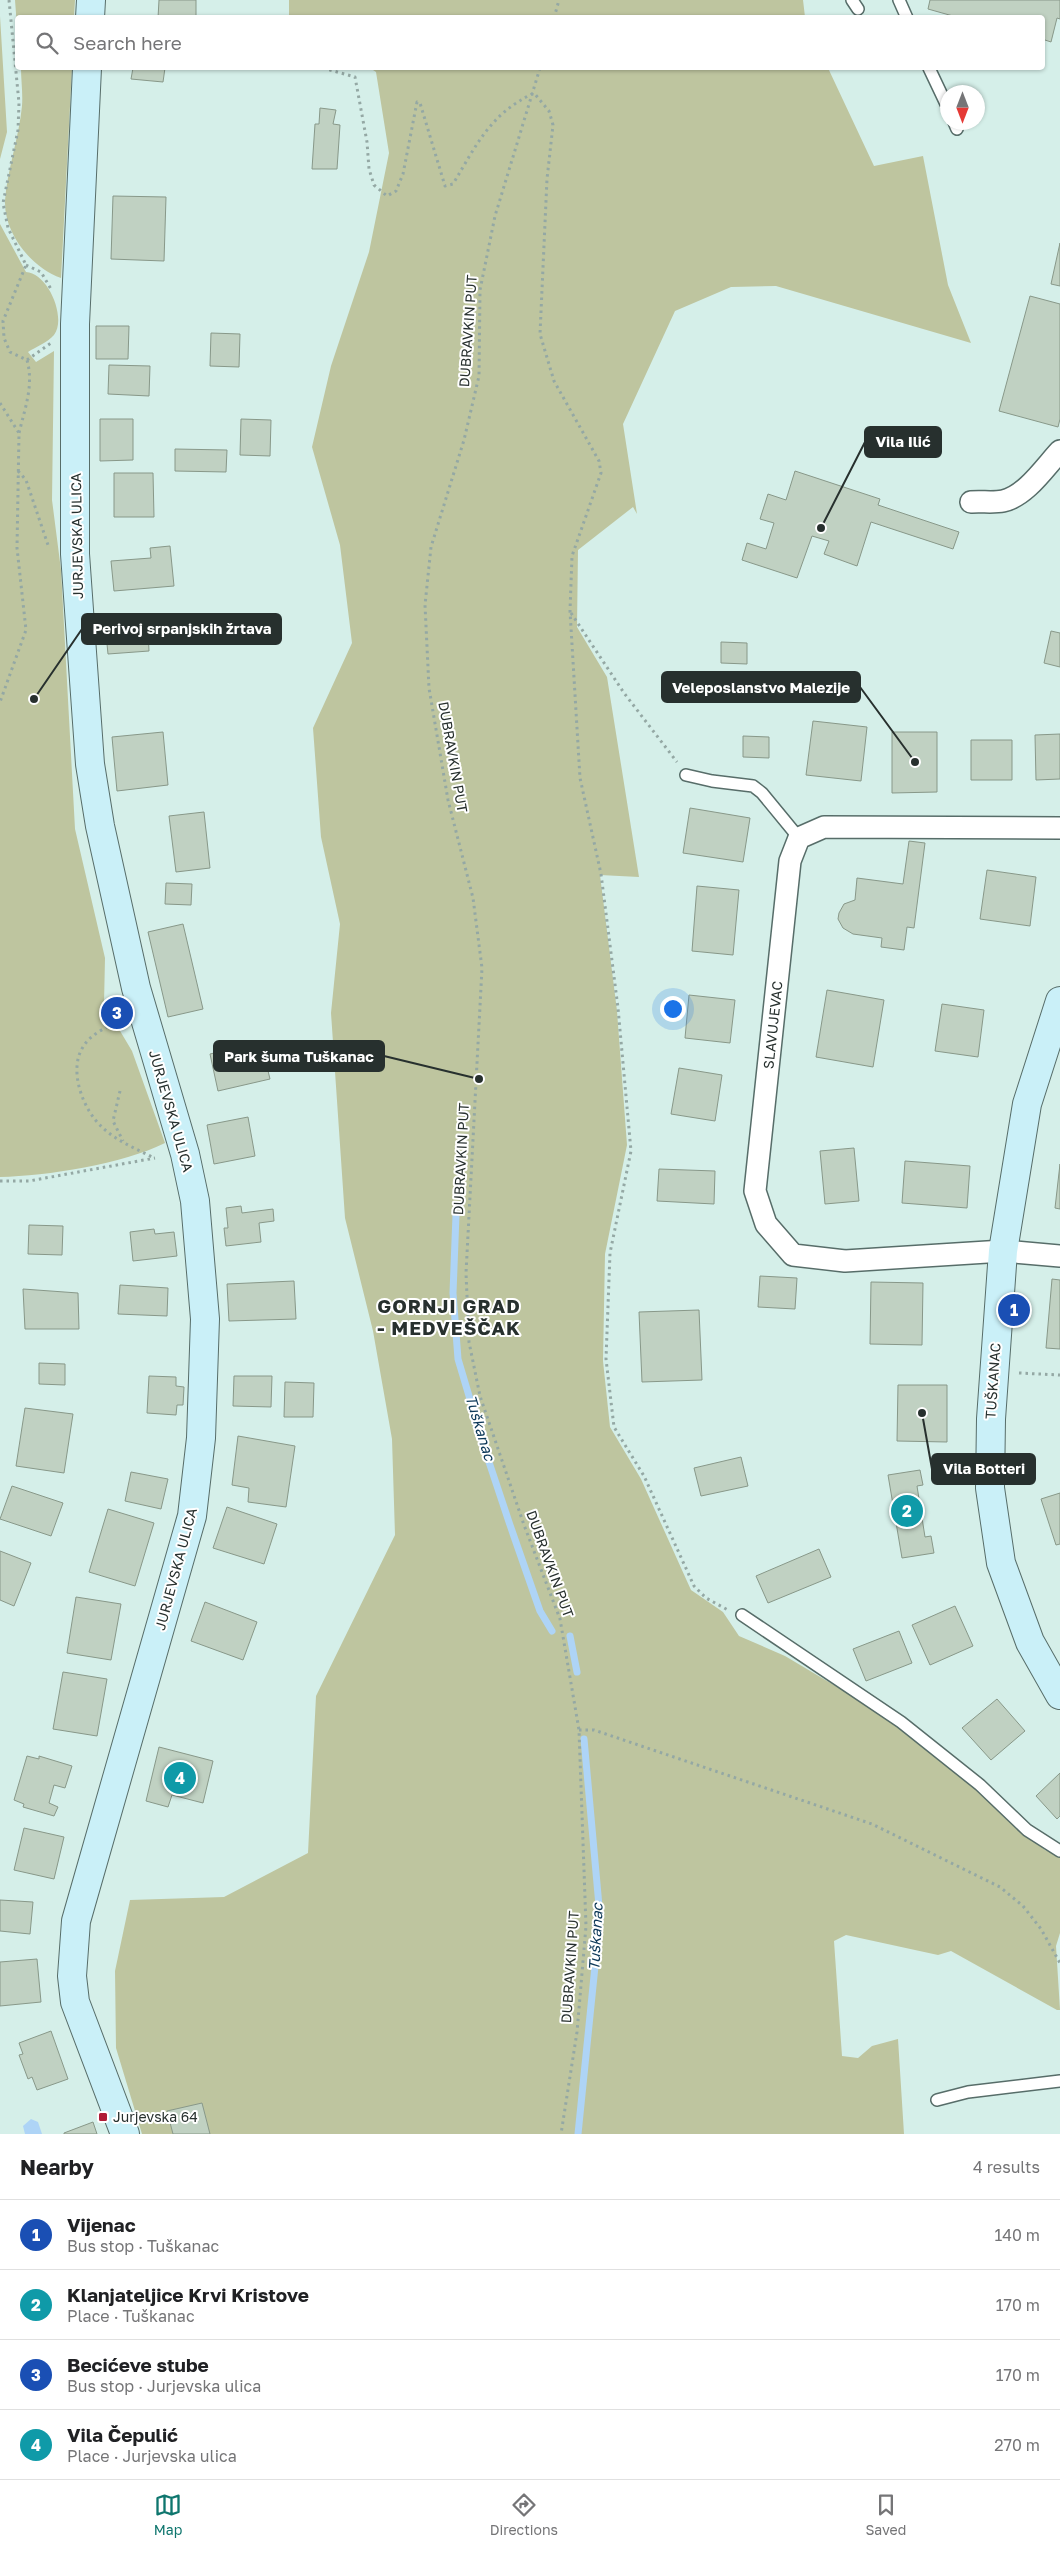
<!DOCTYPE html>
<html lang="en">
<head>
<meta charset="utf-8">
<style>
  :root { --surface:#fff; --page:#f2f2f2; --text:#202124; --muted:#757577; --line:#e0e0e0; --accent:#0f766e }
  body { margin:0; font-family:"Golos Text",sans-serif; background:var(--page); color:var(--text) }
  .compass { position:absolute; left:940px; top:85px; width:45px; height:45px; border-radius:50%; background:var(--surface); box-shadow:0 1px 4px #0004; rotate:180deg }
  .you { position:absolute; left:672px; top:1008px; width:18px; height:18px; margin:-12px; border:4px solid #fff; border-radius:50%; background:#1a73e8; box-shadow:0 0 0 8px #1a73e833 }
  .badge { display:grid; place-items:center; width:32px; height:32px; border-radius:50%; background:var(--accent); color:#fff; font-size:16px; font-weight:700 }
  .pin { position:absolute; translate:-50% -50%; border:2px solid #fff; box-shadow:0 1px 5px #0006 }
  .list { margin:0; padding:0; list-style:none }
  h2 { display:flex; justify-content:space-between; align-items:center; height:65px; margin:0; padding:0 20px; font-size:21px }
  h2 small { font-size:16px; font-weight:400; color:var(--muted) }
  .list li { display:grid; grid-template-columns:32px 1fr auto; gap:15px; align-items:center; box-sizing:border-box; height:70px; padding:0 20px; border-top:1px solid var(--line) }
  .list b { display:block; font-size:19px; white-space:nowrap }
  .list p { margin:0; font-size:16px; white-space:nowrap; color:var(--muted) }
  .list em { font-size:16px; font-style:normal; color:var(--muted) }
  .icon { flex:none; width:28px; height:28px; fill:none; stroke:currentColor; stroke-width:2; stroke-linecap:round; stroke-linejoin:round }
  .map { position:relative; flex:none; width:1060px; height:2134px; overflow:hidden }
  .search { position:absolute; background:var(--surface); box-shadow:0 1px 4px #0004; left:15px; right:15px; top:15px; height:55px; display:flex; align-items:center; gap:12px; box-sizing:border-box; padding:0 18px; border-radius:5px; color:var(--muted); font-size:19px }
  .sheet { height:345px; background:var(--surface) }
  nav { display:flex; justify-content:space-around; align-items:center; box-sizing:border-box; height:70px; border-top:1px solid var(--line); background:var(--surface); font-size:14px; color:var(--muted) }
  nav a { display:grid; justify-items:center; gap:2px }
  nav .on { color:var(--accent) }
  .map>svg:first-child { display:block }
</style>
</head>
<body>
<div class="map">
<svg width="1060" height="2134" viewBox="0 0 1060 2134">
  <rect width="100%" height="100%" fill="#d5efe9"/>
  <path fill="#bec59f" d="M15 0H75L74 17 18 18 17 27Z
    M289 0H803L805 17 289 18Z
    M0 16 7 132 0 159Z
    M21 68H72L61 278C32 268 4 234 5 201 7 171 19 137 22 106 23 94 21 80 21 68Z
    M370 68H828L874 166 923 156 948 285 971 343 776 286 731 287 675 311 623 424 637 514 633 507 578 550 577 627 607 677 639 877 600 875 617 1011 627 1145 605 1254 603 1361 610 1427 641 1479 691 1590 723 1612 739 1636 785 1656 854 1697 912 1737 1002 1808 1045 1850 1060 1856V1933L1056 1946 1060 2010H1057L951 1951 938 1955 846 1935 834 1941 842 2056 858 2058 872 2046 898 2039 904 2134H142L116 2048 115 1971 130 1900 224 1897 308 1853 316 1696 395 1535 392 1439 373 1331 345 1218 331 1013 340 924 321 837 313 728 352 643 340 545 312 447 331 366 369 252 389 153 376 72Z
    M0 224 26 272C48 273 67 318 54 335 48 342 36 347 28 352L36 362 54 351 52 500 61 570 75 829 105 958 104 1004 132 1051 165 1143C123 1164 47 1176 0 1177Z"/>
  <path fill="#aed4f6" d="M31 2119 38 2122 42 2134H25L23 2126Z"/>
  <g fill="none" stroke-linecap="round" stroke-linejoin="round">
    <path stroke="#aed4f6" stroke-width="7" d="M456 1215 453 1293 458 1359 486 1453 510 1525 540 1611 552 1631
      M570 1636 577 1672
      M578 2134 600 1917 584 1739"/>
  </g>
  <path fill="#c0d1c2" stroke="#889889" d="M159 0H196V18H158Z
    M930 0H1060V19L1057 18 1051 42 1042 39V18H960L928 9Z
    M133 68H165L163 82 131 79Z
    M320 108 336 110 333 124 340 125 337 169H312L315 124H319Z
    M113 196 166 197 164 261 111 259Z
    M1060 243V286L1051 284Z
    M1030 296 1060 304V419L1058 427 999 411Z
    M96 326H129L128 359H96Z
    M211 333 240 334 239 367 210 366Z
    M109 365 150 366 149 396 108 394Z
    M100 419H133V460L100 461Z
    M241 419 271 420 270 456 240 455Z
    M175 449 227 450 226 472 175 471Z
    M795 471 880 499 878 505 959 532 953 549 871 522 857 566 824 554 829 541 812 536 797 578 742 560 747 543 766 549 774 523 760 519 768 494 786 500Z
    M114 473H153L154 517H114Z
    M170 546 174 586 114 591 111 561 151 558 150 548Z
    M148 630 149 651 108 654 106 634Z
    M1051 631 1060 633V667L1044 663Z
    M721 642 747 643V664L721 663Z
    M813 721 867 727 861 781 806 775Z
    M163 732 168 785 117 791 112 737Z
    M892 732H937V792L892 793Z
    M1060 734V779L1036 780 1035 735Z
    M743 736 769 737V758L743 757Z
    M971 740H1012V780H971Z
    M690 808 750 818 743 862 683 853Z
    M204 812 210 868 176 872 169 816Z
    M909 841 925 843 914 928 907 927 904 950 881 947 882 938 853 934 843 928 838 919 839 913 844 904 855 900 857 878 903 884Z
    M987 870 1036 877 1030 926 980 919Z
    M166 883 192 884 191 905 165 904Z
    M697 886 739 890 733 955 692 951Z
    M183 924 203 1009 168 1017 148 932Z
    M827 990 884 1000 873 1067 816 1057Z
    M689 995 735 1000 730 1043 685 1038Z
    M942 1004 984 1010 978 1057 935 1051Z
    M261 1042 270 1079 218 1091 210 1054Z
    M679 1068 722 1075 715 1121 671 1114Z
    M248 1117 255 1156 214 1164 207 1125Z
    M854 1148 859 1201 825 1204 820 1151Z
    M905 1161 970 1166 967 1208 902 1203Z
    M1060 1164V1209L1055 1208Z
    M659 1169 715 1171 714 1204 657 1201Z
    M241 1206 242 1213 273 1209 274 1221 259 1223 261 1242 226 1246 224 1228H228L226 1208Z
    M29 1225 63 1226 62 1255 28 1254Z
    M154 1229 155 1234 174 1232 177 1256 133 1261 130 1232Z
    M760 1276 797 1278 795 1309 758 1307Z
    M1052 1279 1060 1280V1349L1046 1348Z
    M294 1281 296 1319 229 1321 227 1284Z
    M871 1282 923 1283 922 1345 870 1344Z
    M120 1285 168 1288 167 1316 118 1314Z
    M23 1289 78 1293 79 1329H25Z
    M699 1310 702 1380 642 1382 639 1312Z
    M39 1363 65 1364V1385L39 1384Z
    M149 1376 176 1377V1386L184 1387 183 1405H177L176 1415 147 1413Z
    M234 1376H272L271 1407 233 1406Z
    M285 1382 314 1383 313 1417H284Z
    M898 1385H947V1442L897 1441Z
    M25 1408 73 1414 64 1473 16 1466Z
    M238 1436 295 1446 286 1507 248 1502 249 1488 232 1485Z
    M741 1457 748 1486 701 1496 694 1468Z
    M920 1470 923 1485 917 1486 925 1537 931 1536 934 1553 902 1558 888 1475Z
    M131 1472 168 1479 161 1509 125 1501Z
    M12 1486 63 1503 51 1536 0 1519Z
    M1060 1493V1544L1056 1545 1041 1499Z
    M227 1507 277 1524 264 1564 213 1548Z
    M108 1509 154 1523 135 1586 89 1572Z
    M819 1549 831 1577 768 1603 756 1576Z
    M0 1551 31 1563 14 1606 0 1600Z
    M76 1597 121 1604 111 1660 67 1653Z
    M205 1602 257 1622 243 1660 191 1641Z
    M955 1606 973 1646 930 1665 912 1625Z
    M899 1631 912 1663 866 1681 853 1649Z
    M63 1672 107 1679 97 1736 53 1729Z
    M997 1699 1025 1731 991 1760 962 1728Z
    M159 1747 213 1761 203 1803 172 1795 168 1807 146 1801Z
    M27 1756 39 1759V1756L72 1766 65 1788 54 1785 49 1803 58 1807 54 1816 23 1807 24 1804 14 1800Z
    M1060 1773V1816L1057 1819 1036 1796Z
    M24 1828 64 1837 54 1879 14 1870Z
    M0 1900 33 1902 30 1934 0 1931Z
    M37 1959 41 2002 0 2006V1962Z
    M51 2031 68 2079 37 2090 32 2077 28 2079 19 2055 23 2054 19 2043Z
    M202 2103 210 2134H173L167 2111Z
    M93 2122 97 2134H64V2133Z"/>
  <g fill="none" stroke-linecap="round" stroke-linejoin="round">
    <g stroke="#576d69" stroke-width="14">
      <path id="lane" d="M852 0 858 9
        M899 0 907 18
        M929 68 948 108
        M954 122 957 129
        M686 775 712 781 753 786 762 793 799 838
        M742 1615 901 1722 980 1785 1027 1830 1060 1851
        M937 2100 968 2092 1060 2081"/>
    </g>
    <g stroke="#576d69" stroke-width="24">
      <path id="street" d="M971 502C981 501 993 503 1003 501 1026 496 1045 467 1060 451
        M1060 828 824 827 799 838 790 861 755 1191 766 1224 793 1255 845 1261 1003 1251 1060 1256"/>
    </g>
    <g stroke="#576d69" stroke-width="30">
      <path id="secondary" d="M90 18 91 0
        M87 68 75 324V554L90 764 100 826 136 988 185 1154 195 1201 205 1319 201 1438 192 1516 76 1921 72 1976 75 2002 125 2134
        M1060 1001 1027 1104 1003 1251 991 1419 990 1488 1001 1563 1030 1642 1060 1695"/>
    </g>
    <path stroke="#94a8a4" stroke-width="3" stroke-dasharray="2.5 4" stroke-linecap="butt" d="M9 0 19 103 18 130 3 203 8 228 26 265 3 321 4 338 10 352 27 360C34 385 25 408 19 433
      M554 18 559 0
      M323 68 355 77 367 142 369 169 374 185 387 196 396 191 403 174 417 102 420 103 445 186 453 184C477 144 490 114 534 93L549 111 553 125 547 179 540 334 554 381 599 461 601 473 572 556 570 611 580 778 601 874 618 1008 631 1151 610 1253 606 1359 614 1427 644 1476 694 1586 706 1598 728 1610
      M540 68 495 216 480 290 479 376 464 440 431 547 425 605 429 688 448 800 473 898 482 968 466 1273 469 1342 480 1396 524 1525 560 1619 579 1730 586 1926 577 2032 561 2134
      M26 265 41 272 51 289
      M27 360 51 343
      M0 403 19 433 17 548 26 630 0 702
      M18 471 26 480 49 548
      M571 613 624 693 677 762
      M119 1020C108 1027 90 1034 83 1047 68 1070 83 1110 102 1127 116 1141 137 1149 154 1158
      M120 1091 113 1121 123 1141
      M0 1181H29L155 1158
      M1019 1373 1060 1375
      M579 1730H594L872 1824 1000 1887 1023 1906 1041 1929 1060 1963"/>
    <use href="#lane" stroke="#fff" stroke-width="11"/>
    <use href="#street" stroke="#fff" stroke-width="21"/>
    <use href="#secondary" stroke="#caf0f8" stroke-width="28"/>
  </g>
  <rect fill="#b01c37" stroke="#fff" stroke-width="2" x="98" y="2112" width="10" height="10" rx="2.5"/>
  <g text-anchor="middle" stroke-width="4" stroke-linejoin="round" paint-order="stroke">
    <g font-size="14" fill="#27302e" stroke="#fff">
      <text transform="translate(468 331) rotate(-86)" y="5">DUBRAVKIN PUT</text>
      <text transform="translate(77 536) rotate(-91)" y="5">JURJEVSKA ULICA</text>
      <text transform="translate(453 757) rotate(80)" y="5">DUBRAVKIN PUT</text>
      <text transform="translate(773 1025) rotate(-84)" y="5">SLAVUJEVAC</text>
      <text transform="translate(171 1111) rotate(74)" y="5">JURJEVSKA ULICA</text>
      <text transform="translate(461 1159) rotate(-87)" y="5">DUBRAVKIN PUT</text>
      <text transform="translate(993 1381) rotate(-86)" y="5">TUŠKANAC</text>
      <text transform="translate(550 1564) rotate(70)" y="5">DUBRAVKIN PUT</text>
      <text transform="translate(176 1569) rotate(-75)" y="5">JURJEVSKA ULICA</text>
      <text transform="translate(570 1967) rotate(-86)" y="5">DUBRAVKIN PUT</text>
    </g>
    <g font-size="14" fill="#27302e" stroke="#fff" text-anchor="start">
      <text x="113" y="2122">Jurjevska 64</text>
    </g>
    <g font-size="15" font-style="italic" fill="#0c3858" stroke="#fff">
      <text transform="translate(480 1428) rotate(73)" y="5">Tuškanac</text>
      <text transform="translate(596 1937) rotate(-87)" y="5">Tuškanac</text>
    </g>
    <g font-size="19" font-weight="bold" letter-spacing="1" fill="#27302e" stroke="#fff">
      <text x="449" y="1313">GORNJI GRAD<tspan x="449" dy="22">- MEDVEŠČAK</tspan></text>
    </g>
  </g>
  <path fill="none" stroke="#27302e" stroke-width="2" d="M821 528L865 442M34 699L82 629M915 762L860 687M479 1079L384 1056M922 1413L932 1469"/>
  <g fill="#27302e" stroke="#fff" stroke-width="2">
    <circle cx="821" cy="528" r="5"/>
    <circle cx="34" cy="699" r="5"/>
    <circle cx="915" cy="762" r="5"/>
    <circle cx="479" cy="1079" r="5"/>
    <circle cx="922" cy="1413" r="5"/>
  </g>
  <g fill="#27302e" stroke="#27302e" stroke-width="2">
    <rect x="865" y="427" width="76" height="30" rx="5"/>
    <rect x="82" y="614" width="199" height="30" rx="5"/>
    <rect x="662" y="672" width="198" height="30" rx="5"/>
    <rect x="214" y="1041" width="170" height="30" rx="5"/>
    <rect x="932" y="1454" width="103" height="30" rx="5"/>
  </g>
  <g font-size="15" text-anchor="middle" font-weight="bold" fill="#fff">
    <text x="903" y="447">Vila Ilić</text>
    <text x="182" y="634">Perivoj srpanjskih žrtava</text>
    <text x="761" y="693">Veleposlanstvo Malezije</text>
    <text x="299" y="1062">Park šuma Tuškanac</text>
    <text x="984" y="1474">Vila Botteri</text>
  </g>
</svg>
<svg class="compass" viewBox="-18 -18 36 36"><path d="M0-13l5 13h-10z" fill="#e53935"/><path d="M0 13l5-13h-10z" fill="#757577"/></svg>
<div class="you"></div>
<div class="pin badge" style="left:1014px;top:1310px;background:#1a4fb4">1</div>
<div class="pin badge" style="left:907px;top:1511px;background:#0f9aa8">2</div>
<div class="pin badge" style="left:117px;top:1013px;background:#1a4fb4">3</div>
<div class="pin badge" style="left:180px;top:1778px;background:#0f9aa8">4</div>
<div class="search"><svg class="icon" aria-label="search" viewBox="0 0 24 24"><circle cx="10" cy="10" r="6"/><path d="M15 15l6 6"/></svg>Search here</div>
</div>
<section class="sheet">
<h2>Nearby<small>4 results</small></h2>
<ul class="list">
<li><span class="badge" style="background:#1a4fb4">1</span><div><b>Vijenac</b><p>Bus stop · Tuškanac</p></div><em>140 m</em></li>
<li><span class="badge" style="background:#0f9aa8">2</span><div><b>Klanjateljice Krvi Kristove</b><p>Place · Tuškanac</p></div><em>170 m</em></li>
<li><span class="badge" style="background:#1a4fb4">3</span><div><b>Becićeve stube</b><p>Bus stop · Jurjevska ulica</p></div><em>170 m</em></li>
<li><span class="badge" style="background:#0f9aa8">4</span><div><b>Vila Čepulić</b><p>Place · Jurjevska ulica</p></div><em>270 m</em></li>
</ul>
</section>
<nav>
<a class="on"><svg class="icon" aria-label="map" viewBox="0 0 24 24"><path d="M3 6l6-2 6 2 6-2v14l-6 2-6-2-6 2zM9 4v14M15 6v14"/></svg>Map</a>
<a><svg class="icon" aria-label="directions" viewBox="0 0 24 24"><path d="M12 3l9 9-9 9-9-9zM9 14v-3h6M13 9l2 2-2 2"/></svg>Directions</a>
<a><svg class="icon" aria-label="saved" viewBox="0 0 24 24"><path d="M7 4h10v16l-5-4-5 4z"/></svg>Saved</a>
</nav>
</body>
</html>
